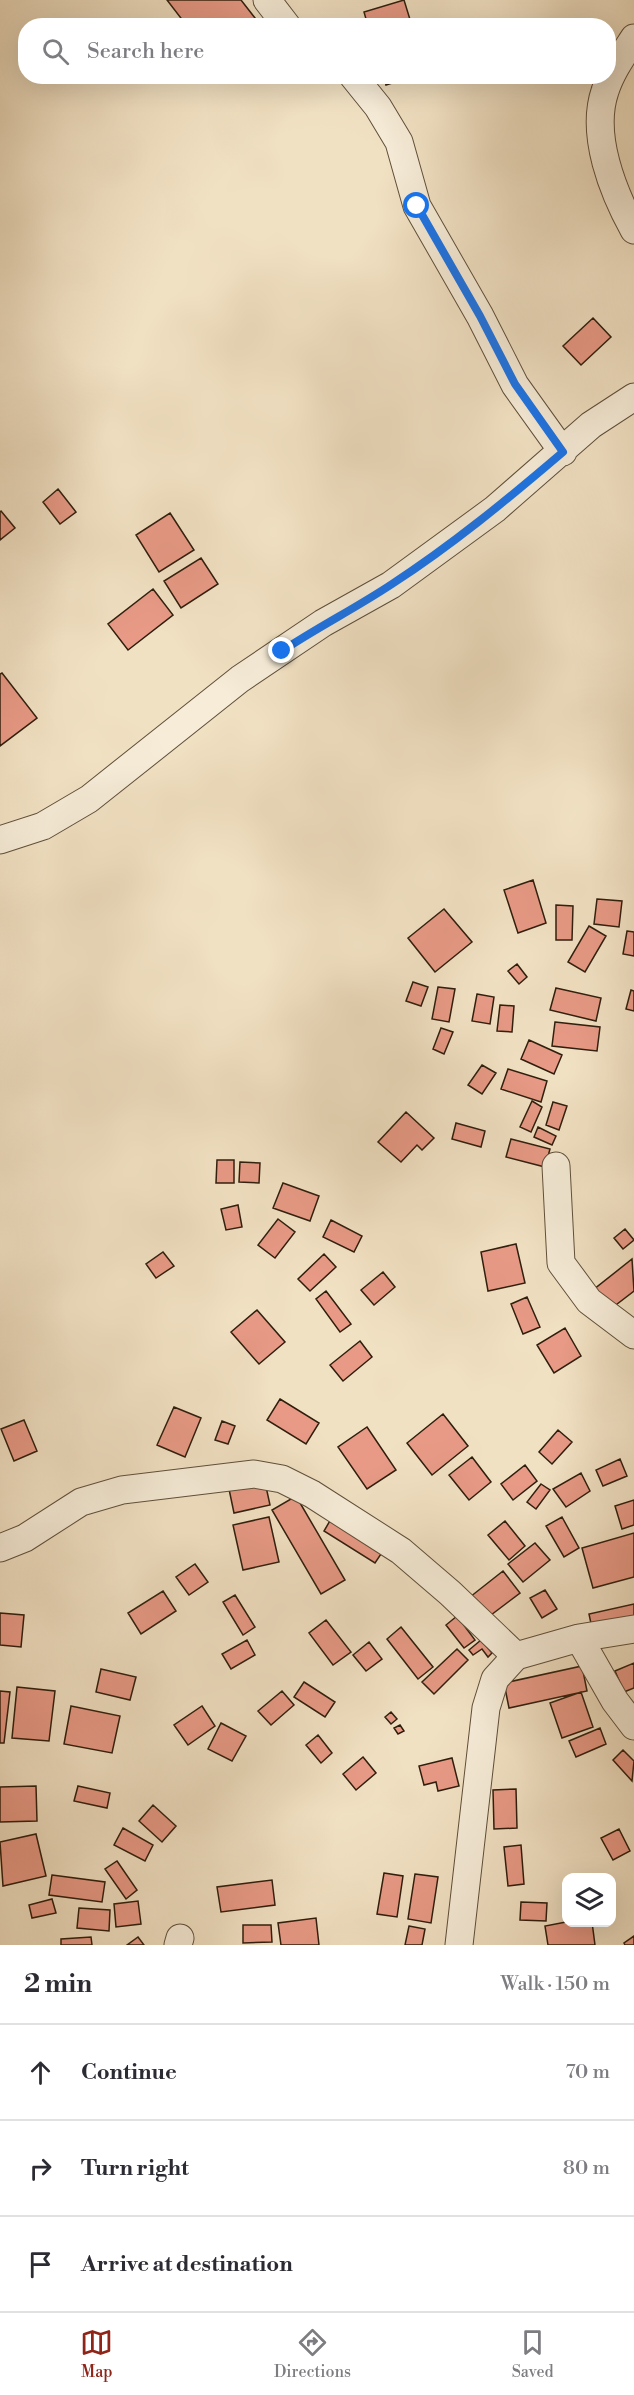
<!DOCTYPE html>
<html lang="en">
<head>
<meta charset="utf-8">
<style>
  :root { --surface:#fff; --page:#f2f2f3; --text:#2b2b33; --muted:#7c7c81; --line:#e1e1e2; --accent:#8f2418 }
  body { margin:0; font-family:"Libre Bodoni",serif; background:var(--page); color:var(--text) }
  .controls { position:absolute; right:18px; bottom:18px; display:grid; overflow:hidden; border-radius:12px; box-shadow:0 6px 24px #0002 }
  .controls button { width:54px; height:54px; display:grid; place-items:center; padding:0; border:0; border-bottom:2px solid var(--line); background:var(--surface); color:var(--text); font:30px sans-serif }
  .stop { position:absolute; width:18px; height:18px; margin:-14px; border:4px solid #1a73e8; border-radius:50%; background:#fff }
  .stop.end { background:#1a73e8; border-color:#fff; box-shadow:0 2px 6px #0008 }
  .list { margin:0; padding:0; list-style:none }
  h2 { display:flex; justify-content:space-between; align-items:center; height:78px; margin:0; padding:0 24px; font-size:26px }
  h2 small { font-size:20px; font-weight:400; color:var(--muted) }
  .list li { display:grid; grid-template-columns:39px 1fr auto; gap:18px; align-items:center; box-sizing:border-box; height:96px; padding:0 24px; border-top:2px solid var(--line) }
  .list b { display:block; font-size:22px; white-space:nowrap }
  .list em { font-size:20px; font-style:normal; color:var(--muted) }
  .icon { flex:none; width:33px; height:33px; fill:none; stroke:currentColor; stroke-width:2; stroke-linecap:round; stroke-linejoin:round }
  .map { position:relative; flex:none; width:634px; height:1945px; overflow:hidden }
  .search { position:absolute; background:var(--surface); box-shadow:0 6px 24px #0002; left:18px; right:18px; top:18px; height:66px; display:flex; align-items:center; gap:15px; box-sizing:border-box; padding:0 21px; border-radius:24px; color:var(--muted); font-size:22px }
  .sheet { height:366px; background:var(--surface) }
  nav { display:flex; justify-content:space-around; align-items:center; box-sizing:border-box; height:84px; border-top:2px solid var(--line); background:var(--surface); font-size:16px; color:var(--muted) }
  nav a { display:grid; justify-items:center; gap:3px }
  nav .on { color:var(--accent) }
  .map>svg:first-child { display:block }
</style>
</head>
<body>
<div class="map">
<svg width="634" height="1945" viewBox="0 0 634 1945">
  <rect width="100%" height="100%" fill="#f1e1c3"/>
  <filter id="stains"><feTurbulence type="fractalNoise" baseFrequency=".00333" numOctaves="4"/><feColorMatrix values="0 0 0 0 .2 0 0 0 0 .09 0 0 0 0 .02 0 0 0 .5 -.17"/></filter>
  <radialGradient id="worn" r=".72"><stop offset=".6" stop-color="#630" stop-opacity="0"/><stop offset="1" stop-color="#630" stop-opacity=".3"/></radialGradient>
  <path fill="#e89a86" stroke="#301e0d" stroke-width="1.5" d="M167 0H241L255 18 246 26H187Z
    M404 0 412 26H368L364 12Z
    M384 76H414L386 85Z
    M593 318 611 337 581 365 563 346Z
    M58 489 76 512 60 524 43 502Z
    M1 511 15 528 0 540V512Z
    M170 513 194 550 159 572 136 535Z
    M201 558 218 584 181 608 164 581Z
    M153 589 173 615 128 650 108 624Z
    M2 673 37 718 0 746V674Z
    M533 880 546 923 518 933 504 890Z
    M597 899 622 901 619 927 594 924Z
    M556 905 573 906 572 940H556Z
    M444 909 472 942 435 972 408 938Z
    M589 926 606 936 585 972 568 962Z
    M627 931 634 932V956L623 954Z
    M517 964 527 977 519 984 508 971Z
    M413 982 428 987 421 1006 406 1001Z
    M438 987 455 989 449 1022 432 1019Z
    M556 988 601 998 596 1021 550 1010Z
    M631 990 634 991V1011L626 1009Z
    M477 994 494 997 490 1024 472 1021Z
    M500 1005 514 1006 512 1032 497 1031Z
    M555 1022 600 1027 597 1051 552 1046Z
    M441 1028 453 1032 444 1054 433 1049Z
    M529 1040 562 1055 554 1074 521 1059Z
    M482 1065 496 1073 482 1094 468 1085Z
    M508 1069 547 1081 541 1102 501 1089Z
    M532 1101 542 1107 531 1132 520 1127Z
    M553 1102 567 1106 559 1130 546 1125Z
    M406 1112 434 1138 422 1150 417 1145 401 1162 378 1142Z
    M456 1123 485 1131 481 1147 452 1139Z
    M538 1127 556 1136 552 1145 534 1137Z
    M511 1139 550 1149 545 1167 506 1157Z
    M217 1160H234V1183H216Z
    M240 1162 260 1163 259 1183 239 1182Z
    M283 1183 319 1196 310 1221 273 1208Z
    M238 1205 242 1227 226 1230 221 1209Z
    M278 1219 295 1232 275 1258 258 1245Z
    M331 1220 362 1236 354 1252 323 1237Z
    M625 1229 634 1240 623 1249 614 1238Z
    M516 1244 525 1283 488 1291 481 1252Z
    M163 1252 174 1266 156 1278 146 1264Z
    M324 1254 336 1267 310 1291 298 1279Z
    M632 1259 634 1291 608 1311 593 1290Z
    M383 1272 395 1287 374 1305 361 1290Z
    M326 1291 351 1324 340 1332 316 1299Z
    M527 1297 540 1327 523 1334 511 1304Z
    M257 1310 285 1342 259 1364 231 1332Z
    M565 1328 581 1356 554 1373 537 1345Z
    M360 1341 372 1357 343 1381 330 1365Z
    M280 1399 319 1423 306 1444 267 1420Z
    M174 1407 201 1418 185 1457 157 1445Z
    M443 1414 468 1446 432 1475 407 1443Z
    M24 1420 37 1451 14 1461 1 1429Z
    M222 1421 235 1426 228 1444 215 1440Z
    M367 1427 396 1470 367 1489 338 1447Z
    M558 1430 572 1442 552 1464 539 1452Z
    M472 1457 491 1482 469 1500 449 1475Z
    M620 1459 627 1476 603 1486 596 1470Z
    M525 1465 537 1481 513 1500 501 1484Z
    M581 1473 590 1491 566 1507 553 1489Z
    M265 1482 270 1505 234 1513 229 1489Z
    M541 1484 550 1490 536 1509 527 1502Z
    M296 1496 345 1580 321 1594 272 1510Z
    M634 1500V1525L622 1529 615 1506Z
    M269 1517 279 1562 243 1570 233 1525Z
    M562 1517 579 1548 564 1557 546 1526Z
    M331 1519 383 1551 375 1563 324 1531Z
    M505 1521 525 1546 509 1560 488 1535Z
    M634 1533V1577L593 1588 582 1548Z
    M535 1543 550 1560 523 1582 508 1564Z
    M195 1564 208 1582 189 1595 176 1577Z
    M503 1571 520 1593 487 1618 470 1597Z
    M545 1590 557 1609 542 1618 530 1598Z
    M163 1591 176 1611 141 1634 128 1613Z
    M235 1595 255 1627 243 1635 223 1602Z
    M634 1604V1624L593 1633 589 1614Z
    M0 1613 24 1615 21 1647 0 1645Z
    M457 1616 475 1640 464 1648 446 1625Z
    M326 1620 351 1652 333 1665 309 1633Z
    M401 1627 433 1667 418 1679 387 1639Z
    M247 1640 255 1655 231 1669 222 1654Z
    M481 1640 492 1653 488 1657 482 1649 473 1655 469 1650Z
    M369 1642 382 1659 366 1671 353 1655Z
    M457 1649 468 1660 434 1694 422 1682Z
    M634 1663V1688L624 1692 615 1671Z
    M582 1666 587 1691 509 1708 504 1683Z
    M101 1669 136 1677 130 1700 96 1692Z
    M304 1682 335 1702 325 1717 294 1697Z
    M17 1687 55 1691 49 1741 12 1738Z
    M0 1691 10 1692 4 1743H0Z
    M282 1691 294 1705 271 1725 258 1711Z
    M581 1692 593 1727 562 1738 550 1703Z
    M71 1706 120 1716 112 1753 64 1744Z
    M202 1706 215 1726 188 1745 174 1725Z
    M391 1712 397 1719 391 1724 385 1717Z
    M221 1723 246 1736 232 1761 208 1749Z
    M400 1725 404 1731 398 1734 394 1728Z
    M600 1728 606 1744 576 1757 569 1741Z
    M318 1735 332 1753 321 1763 306 1745Z
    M623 1750 634 1761 632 1781 613 1760Z
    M363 1757 376 1773 356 1790 343 1774Z
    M452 1758 459 1786 438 1791 436 1782 424 1785 419 1766Z
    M36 1786 37 1821 0 1822V1787Z
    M78 1786 110 1793 107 1808 74 1801Z
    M516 1789 517 1828 494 1829 493 1790Z
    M153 1805 176 1826 162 1842 139 1821Z
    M123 1828 153 1845 145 1861 114 1845Z
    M619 1829 630 1851 613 1860 601 1838Z
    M36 1834 46 1876 3 1886 0 1842Z
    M521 1845 524 1884 508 1886 504 1847Z
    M117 1861 137 1890 126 1899 105 1869Z
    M384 1873 403 1876 397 1917 377 1914Z
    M415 1874 438 1877 431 1923 408 1919Z
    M52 1875 105 1882 102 1902 49 1895Z
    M272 1880 275 1905 221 1912 217 1887Z
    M52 1899 56 1913 32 1918 29 1905Z
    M138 1901 141 1924 116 1927 114 1904Z
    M521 1902 547 1903 546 1921 520 1920Z
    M79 1908 110 1910 109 1931 77 1928Z
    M316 1918 319 1945H281L278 1923Z
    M566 1922H592L595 1945H548L545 1926Z
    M243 1925H271L272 1942 243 1943Z
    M409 1926 425 1929 422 1945H405Z
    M634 1936V1945H625L624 1943Z
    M91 1937 92 1945H61V1939Z
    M138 1937 144 1945H127Z"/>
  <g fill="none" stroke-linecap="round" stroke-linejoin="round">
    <g stroke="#604f3a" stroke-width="29">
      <path id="street" d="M267 0 287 26
        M634 38C623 55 611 72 605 91 590 135 613 192 634 230
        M353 76 378 107 399 142 417 206 480 316 515 385 563 452
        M0 840 43 826 89 799 240 679 323 623 391 585 495 509 591 425 634 397
        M556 1166 561 1263 589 1301 634 1335
        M0 1548 25 1538 81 1502 122 1490 254 1474 282 1479 312 1494 401 1551 450 1593 516 1656
        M579 1638 615 1701 634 1726
        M178 1945 180 1938
        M459 1945 486 1708 495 1679 516 1656 579 1638 634 1629"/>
    </g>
    <use href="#street" stroke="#f6ecd8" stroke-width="27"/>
  </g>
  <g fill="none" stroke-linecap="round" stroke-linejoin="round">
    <path stroke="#1a73e8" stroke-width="8" d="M282 651C318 627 356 608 392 584 452 545 508 499 563 452L515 384 480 316 417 206"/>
  </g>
  <rect width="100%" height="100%" filter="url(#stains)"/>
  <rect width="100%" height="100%" fill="url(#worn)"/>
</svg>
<div class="controls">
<button><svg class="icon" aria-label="layers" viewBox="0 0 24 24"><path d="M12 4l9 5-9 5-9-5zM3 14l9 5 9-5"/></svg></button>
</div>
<div class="stop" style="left:417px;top:206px"></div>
<div class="stop end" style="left:282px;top:651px"></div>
<div class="search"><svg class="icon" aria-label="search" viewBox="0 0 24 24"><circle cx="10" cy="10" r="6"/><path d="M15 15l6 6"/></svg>Search here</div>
</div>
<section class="sheet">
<h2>2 min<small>Walk · 150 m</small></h2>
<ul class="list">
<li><svg class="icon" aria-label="ahead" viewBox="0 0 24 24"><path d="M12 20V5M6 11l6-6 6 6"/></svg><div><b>Continue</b></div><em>70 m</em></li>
<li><svg class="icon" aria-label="right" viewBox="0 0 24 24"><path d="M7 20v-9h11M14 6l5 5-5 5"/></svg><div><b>Turn right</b></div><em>80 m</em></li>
<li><svg class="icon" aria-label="arrive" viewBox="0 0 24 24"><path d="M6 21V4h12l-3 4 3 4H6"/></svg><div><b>Arrive at destination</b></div></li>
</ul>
</section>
<nav>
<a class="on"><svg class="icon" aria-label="map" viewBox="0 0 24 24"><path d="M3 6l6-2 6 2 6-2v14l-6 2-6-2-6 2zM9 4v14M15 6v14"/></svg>Map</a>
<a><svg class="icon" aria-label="directions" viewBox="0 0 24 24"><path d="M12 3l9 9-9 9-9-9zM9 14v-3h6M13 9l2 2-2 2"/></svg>Directions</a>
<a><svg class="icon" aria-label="saved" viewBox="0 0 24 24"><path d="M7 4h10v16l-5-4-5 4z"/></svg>Saved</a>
</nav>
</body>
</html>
